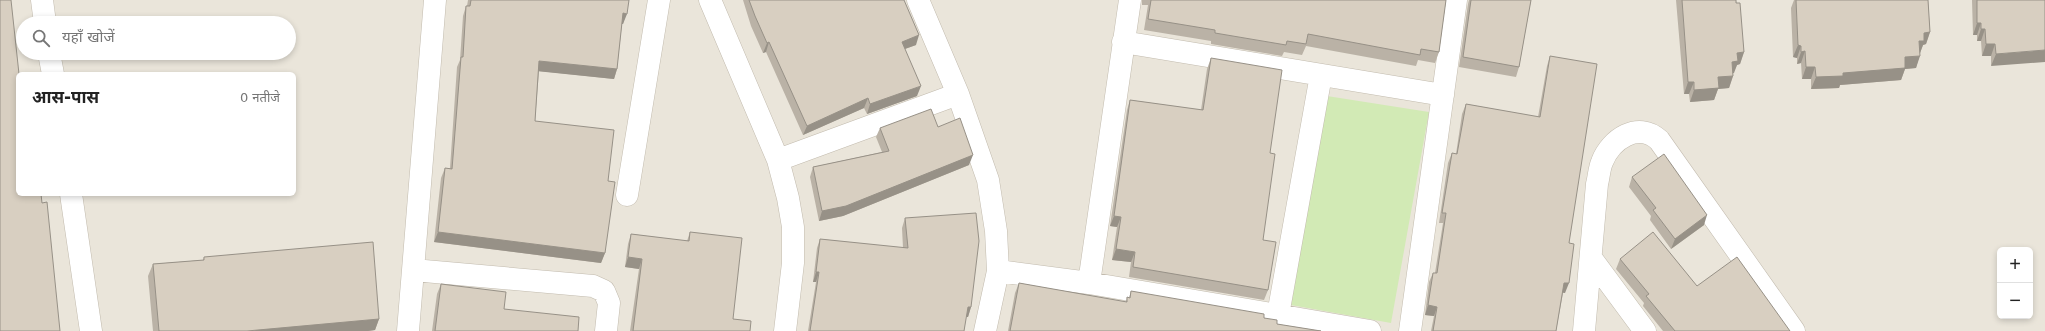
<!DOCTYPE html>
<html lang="hi">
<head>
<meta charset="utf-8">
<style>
  :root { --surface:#fff; --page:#f6f6f6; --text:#222; --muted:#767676; --line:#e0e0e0 }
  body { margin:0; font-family:"DejaVu Sans","Noto Sans Devanagari",sans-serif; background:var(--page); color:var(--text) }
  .controls { position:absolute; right:12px; bottom:12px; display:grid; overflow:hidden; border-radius:6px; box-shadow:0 2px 6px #0003 }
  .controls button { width:36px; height:36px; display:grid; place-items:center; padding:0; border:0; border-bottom:1px solid var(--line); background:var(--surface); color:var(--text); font:20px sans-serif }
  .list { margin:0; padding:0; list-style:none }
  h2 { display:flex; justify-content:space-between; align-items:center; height:52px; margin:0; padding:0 16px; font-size:17px }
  h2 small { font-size:13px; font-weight:400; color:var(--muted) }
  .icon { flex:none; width:22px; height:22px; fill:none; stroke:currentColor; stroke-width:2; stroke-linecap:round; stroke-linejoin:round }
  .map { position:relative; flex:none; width:2045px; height:331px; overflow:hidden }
  .search { position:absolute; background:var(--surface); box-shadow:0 2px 6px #0003; left:16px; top:16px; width:280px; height:44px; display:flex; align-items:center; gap:10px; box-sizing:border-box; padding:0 14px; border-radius:22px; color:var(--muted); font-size:15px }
  .panel { position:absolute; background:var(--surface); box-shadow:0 2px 6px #0003; left:16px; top:72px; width:280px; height:124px; border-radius:6px }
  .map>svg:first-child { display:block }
</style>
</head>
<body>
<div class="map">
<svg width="2045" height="331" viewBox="0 0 2045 331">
  <rect width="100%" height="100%" fill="#f6f3ec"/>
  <path fill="#eae5da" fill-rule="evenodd" d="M0 0H2045V331H0ZM23 23H289V53H23ZM18 74H294V194H18ZM2000 250H2030V316H2000Z"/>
  <path fill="#d2eab5" d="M1327 96 1429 112 1391 323 1291 305Z"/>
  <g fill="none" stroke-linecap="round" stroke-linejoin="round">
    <g stroke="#c2bbae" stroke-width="23">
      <path id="minor" d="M42 0 45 23
        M435 0 413 270 593 286 604 291 609 303 606 331
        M710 0 778 160 788 198 793 227V263L785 331
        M918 0 958 94 988 180 996 231 998 271 985 331
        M1123 42 1443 95
        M49 53 53 74
        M778 160 958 94
        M71 194 91 331
        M627 195 659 0
        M1591 258 1645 331
        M998 271 1089 283 1370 331
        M1089 283 1130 0
        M1278 315 1321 75
        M408 331 413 270
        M1410 331 1456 0
        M1584 331 1597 184C1599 177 1599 169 1602 162 1611 139 1638 121 1659 140L1794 331"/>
    </g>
    <use href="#minor" stroke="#fff" stroke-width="22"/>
  </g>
  <path fill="#bab2a6" d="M468 0H629L623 24H622L617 69 614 79 539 71 535 121 608 181 605 253 601 263 434 242 441 178 445 168H450L457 67 460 60 463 16 466 6H467Z
    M743 0H904L916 45 905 49 917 96 867 114 864 108 803 135 766 52 763 53 751 26Z
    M1142 0H1446L1439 52 1435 63 1418 60 1416 66 1306 46 1302 55 1284 52 1282 56 1211 44V41L1144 30 1148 5H1142Z
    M1469 0H1531L1519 67 1516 77 1459 67 1468 4Z
    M1676 0H1736L1744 52 1740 64 1737 65 1733 73V76L1729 88 1718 89 1714 100 1690 102 1689 94H1684Z
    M1794 0H1928L1930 32 1926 44 1923 45 1920 53 1916 68 1905 69 1901 80 1840 85 1839 88 1811 89V79H1802L1801 63 1797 64V58L1793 57 1791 8Z
    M1972 0H2045L1991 66V56H1982L1981 41H1977V35H1973Z
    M1550 56 1569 243 1565 293H1563L1556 331H1431L1434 316 1425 315 1429 282 1433 273H1435L1443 223H1439L1448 163 1452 153 1456 154 1462 114 1466 104 1538 117 1547 66Z
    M1211 58 1270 153 1263 240 1268 290 1264 300 1129 277 1131 262 1112 260 1117 227 1110 226 1127 110 1130 100 1201 110 1207 69Z
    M938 127 969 165 843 216 819 221 810 177 813 167 882 152 876 137 880 128Z
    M1632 177 1704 225 1671 249 1650 220 1651 216 1629 187Z
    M905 218 971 307 968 317H966L964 331H808L816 282H813L817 248 820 239 903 248 902 228Z
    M690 232 733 319 750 331H630L639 269 625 267 628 244 631 234 687 241Z
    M204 257 379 319 375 330 368 331H153L148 276 153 264 203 260Z
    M1620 259 1697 286 1790 331H1663L1643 306 1644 303 1616 269Z
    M1019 283 1126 302 1127 297 1129 298 1131 291 1264 318 1277 324 1321 331H1008L1015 293Z
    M441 284 504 309 578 331H432L437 294Z"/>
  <path fill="#979187" d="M623 13 627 14 623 24 619 23Z
    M1977 23H1981L1977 35H1973Z
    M1981 29H1985L1981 41H1977Z
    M1930 32 1926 44 1923 45 1920 53H1915L1919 41 1924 33Z
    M919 35 916 45 899 51 902 42Z
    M769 42 766 52 763 53 767 43Z
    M1986 44H1995L1991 56H1982Z
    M1798 45 1801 46 1797 58 1793 57Z
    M2045 50V62L1991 66 1996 54Z
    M1805 51 1801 63 1797 64 1801 52Z
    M1744 52 1740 64 1737 65 1734 73 1728 74 1732 62 1737 53Z
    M1920 56 1916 68 1905 69 1901 80 1840 85 1839 88 1811 89 1816 77 1843 73 1905 57Z
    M539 61 617 69 614 79 536 71Z
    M1806 67H1815L1811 79H1802Z
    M1733 76 1729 88 1718 89 1714 100 1690 102 1694 90 1718 77Z
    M1688 82H1694L1689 94H1684Z
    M921 86 917 96 867 114 870 104Z
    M868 98 864 108 803 135 807 126Z
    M973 155 969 165 843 216 819 221 822 211Z
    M1707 215 1704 225 1671 249 1675 239Z
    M1114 216 1121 217 1117 227 1110 226Z
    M438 232 605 253 601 263 434 242Z
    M1116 249 1135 252 1131 262 1112 260Z
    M628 257 642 259 639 269 625 267Z
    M816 272H819L816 282H813Z
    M1564 283H1569L1565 293 1561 292Z
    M1428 305 1437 307 1434 316 1425 315Z
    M968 307H971L968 317H964Z
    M379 319 375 330 368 331H247Z"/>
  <path fill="#d8cfc1" stroke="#979187" d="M0 0H11L19 74H18V194H41L42 203 47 202 60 331H0Z
    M471 0H629L627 14 623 13 617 69 539 61 535 121 614 130 608 181 615 182 605 253 438 232 445 168 452 169 461 57H463L466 6H470Z
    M749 0H904L919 35 902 42 921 86 870 104 868 98 807 126 769 42 767 43 755 16Z
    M1151 0H1446L1439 52 1421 49 1420 55 1308 34 1306 44 1287 41 1286 45 1215 33V30L1148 19Z
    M1471 0H1531L1519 67 1463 57Z
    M1682 0H1736V3H1740L1744 52 1737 53 1738 61 1732 62 1733 76 1718 77 1719 88 1694 90V82H1688Z
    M1796 0H1928L1930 32 1924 33V41H1919L1920 56 1905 57V68L1843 73V76L1816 77 1815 67H1806L1805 51 1801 52V46L1798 45Z
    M1977 0H2045V50L1996 54 1995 44H1986L1985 29H1981V23H1977Z
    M1550 56 1597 64 1569 243 1574 244 1569 283H1564L1556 331H1433L1437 307 1428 305 1433 273H1437L1446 213H1442L1452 153 1457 154 1466 104 1540 117Z
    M1211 58 1282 70 1270 153 1275 154 1263 240 1276 242 1268 290 1133 267 1135 252 1116 249 1121 217 1114 216 1130 100 1203 110Z
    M931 109 938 127 960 118 973 155 846 206 822 211 813 167 889 151 880 128Z
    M1664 154 1707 215 1675 239 1653 210 1656 208 1632 177Z
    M976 213 979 241 971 307H968L964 331H810L819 272H816L820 239 908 248 905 218Z
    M690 232 742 238 733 319 751 321 750 331H633L642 259 628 257 631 234 689 241Z
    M1653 232 1697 286 1737 257 1790 331H1675L1646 296 1649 294 1620 259Z
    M373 242 379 319 247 331H159L153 264 204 260V257Z
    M1019 283 1127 302V297L1130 298 1131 291 1264 314V318L1277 320V324L1321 331H1010Z
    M441 284 506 292 504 309 579 317 578 331H435Z"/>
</svg>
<div class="controls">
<button>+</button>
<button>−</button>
</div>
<div class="search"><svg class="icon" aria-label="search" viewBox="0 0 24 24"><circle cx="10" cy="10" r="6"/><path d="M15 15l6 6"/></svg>यहाँ खोजें</div>
<section class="panel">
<h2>आस-पास<small>0 नतीजे</small></h2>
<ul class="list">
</ul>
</section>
</div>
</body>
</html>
